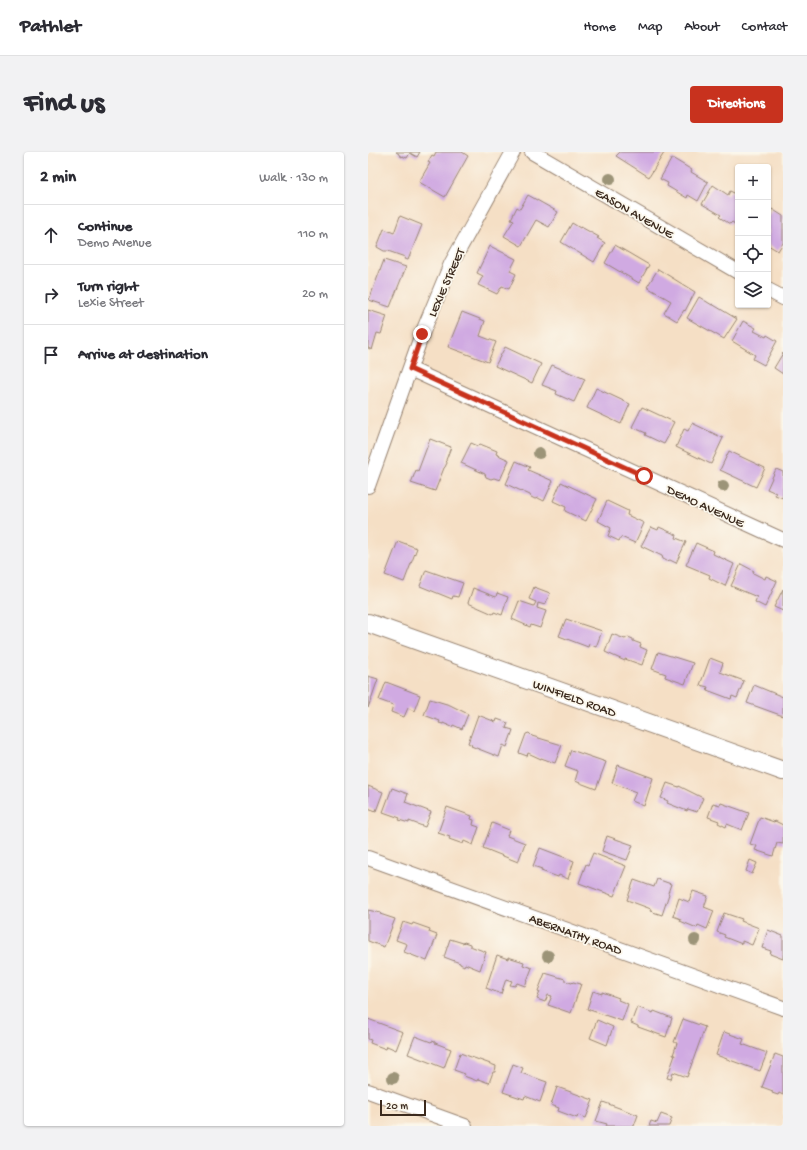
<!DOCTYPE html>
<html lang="en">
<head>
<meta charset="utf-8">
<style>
  :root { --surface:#fff; --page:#f2f2f3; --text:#2b2b33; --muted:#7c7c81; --line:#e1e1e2; --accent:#c8321e }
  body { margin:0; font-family:"Gochi Hand",sans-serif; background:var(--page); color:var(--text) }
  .controls { position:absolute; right:12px; top:12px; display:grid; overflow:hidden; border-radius:4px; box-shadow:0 1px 3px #0004 }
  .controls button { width:36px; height:36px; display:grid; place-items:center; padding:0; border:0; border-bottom:1px solid var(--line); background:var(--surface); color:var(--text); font:20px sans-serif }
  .scale { position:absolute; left:12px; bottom:10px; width:46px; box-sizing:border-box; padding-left:4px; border:2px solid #3b2a1e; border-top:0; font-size:11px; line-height:14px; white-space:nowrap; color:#3b2a1e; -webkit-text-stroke:3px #fbf7ec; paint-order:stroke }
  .stop { position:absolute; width:12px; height:12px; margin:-9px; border:3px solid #c8321e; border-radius:50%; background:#fff }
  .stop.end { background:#c8321e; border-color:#fff; box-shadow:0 1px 4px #0008 }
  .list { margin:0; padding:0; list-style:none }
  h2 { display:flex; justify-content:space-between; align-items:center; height:52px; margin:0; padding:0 16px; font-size:17px }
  h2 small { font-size:13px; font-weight:400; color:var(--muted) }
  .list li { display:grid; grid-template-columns:26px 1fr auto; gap:12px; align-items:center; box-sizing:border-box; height:60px; padding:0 16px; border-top:1px solid var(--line) }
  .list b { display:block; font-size:15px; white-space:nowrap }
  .list p { margin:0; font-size:13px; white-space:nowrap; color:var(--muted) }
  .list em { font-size:13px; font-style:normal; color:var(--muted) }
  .icon { flex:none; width:22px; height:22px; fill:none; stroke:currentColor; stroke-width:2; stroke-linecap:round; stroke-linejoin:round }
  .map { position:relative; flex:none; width:415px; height:974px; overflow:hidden; border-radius:4px }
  header { display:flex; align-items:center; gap:24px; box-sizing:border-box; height:56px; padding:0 20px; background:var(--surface); border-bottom:1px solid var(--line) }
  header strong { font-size:19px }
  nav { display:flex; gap:22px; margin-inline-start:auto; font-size:14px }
  .intro { display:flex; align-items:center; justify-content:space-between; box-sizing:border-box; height:96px; padding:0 24px }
  h1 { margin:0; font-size:28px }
  .button { padding:10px 18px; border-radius:4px; background:var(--accent); color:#fff; font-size:14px; font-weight:700 }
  main { display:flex; gap:24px; padding:0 24px }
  aside { flex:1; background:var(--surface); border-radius:4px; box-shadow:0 1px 3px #0004 }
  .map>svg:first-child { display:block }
</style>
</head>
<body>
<header>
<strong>Pathlet</strong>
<nav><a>Home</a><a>Map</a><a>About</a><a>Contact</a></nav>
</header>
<div class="intro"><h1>Find us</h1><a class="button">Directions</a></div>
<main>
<aside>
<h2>2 min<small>Walk · 130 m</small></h2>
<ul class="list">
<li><svg class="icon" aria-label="ahead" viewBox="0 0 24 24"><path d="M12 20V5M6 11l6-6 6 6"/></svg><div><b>Continue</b><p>Demo Avenue</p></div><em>110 m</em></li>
<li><svg class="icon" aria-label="right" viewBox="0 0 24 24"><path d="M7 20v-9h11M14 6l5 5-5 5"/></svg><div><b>Turn right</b><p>Lexie Street</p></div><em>20 m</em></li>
<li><svg class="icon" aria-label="arrive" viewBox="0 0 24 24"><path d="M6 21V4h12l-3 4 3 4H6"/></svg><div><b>Arrive at destination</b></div></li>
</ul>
</aside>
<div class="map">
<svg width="415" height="974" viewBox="0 0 415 974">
  <rect width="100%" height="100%" fill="#fbf7ec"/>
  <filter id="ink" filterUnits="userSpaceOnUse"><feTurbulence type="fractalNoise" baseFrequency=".025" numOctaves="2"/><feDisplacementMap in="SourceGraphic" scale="8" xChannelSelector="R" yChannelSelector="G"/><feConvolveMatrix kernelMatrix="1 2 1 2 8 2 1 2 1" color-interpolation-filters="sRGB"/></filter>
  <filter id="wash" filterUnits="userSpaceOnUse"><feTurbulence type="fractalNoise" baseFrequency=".012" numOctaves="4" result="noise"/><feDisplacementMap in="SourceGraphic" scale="16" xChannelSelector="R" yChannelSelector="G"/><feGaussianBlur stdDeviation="0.9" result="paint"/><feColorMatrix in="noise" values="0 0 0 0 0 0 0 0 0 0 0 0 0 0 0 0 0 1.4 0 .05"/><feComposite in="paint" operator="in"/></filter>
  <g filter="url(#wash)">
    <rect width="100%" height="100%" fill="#f5dfc5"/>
    <g id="blocks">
      <path fill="#d0aae2" d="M28 0H52L49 5 42 1 39 6 34 4V5L31 3V2Z
        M68 0H94L100 4 77 45 51 30 62 11 60 10 64 3 66 4Z
        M252 0H294L296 1 281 25 248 4Z
        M304 6 324 18 323 20 340 30 330 49 320 43 319 46 299 34 300 31 292 27Z
        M345 33 360 43 362 39 370 43V74L364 70 362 72 351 65 353 63 334 52Z
        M160 43 190 60 181 75 168 68 153 94 136 84 146 68 143 67 149 55 152 57Z
        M404 57 415 64V91L410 99 400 93 401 91 400 90V64Z
        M32 64 54 73 40 108 36 107 37 105 20 99H16L9 95 16 77 26 81Z
        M204 71 212 76 213 75 231 85 229 86 237 91 226 110 193 90Z
        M247 93 281 113 271 131 237 111Z
        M122 94 148 107 142 119 148 122 141 137 134 134 129 142 110 133 115 124 109 121Z
        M16 108 38 115 22 155 1 148Z
        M290 117 327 140 317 159 316 158 309 169 296 161 303 149 279 135Z
        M331 145 344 153V152L369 167 356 187 319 166Z
        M0 158 19 164 13 182 9 181 4 198 0 196Z
        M94 160 117 169 112 184 128 190 120 210 80 195Z
        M375 169 388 176 386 179 398 185 399 183 409 189 396 213 385 207 387 203 364 189Z
        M137 195 173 212 164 231 127 214Z
        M415 201V222L406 216Z
        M184 213 217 227 206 250 188 242 189 239 174 233Z
        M228 236 262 252 253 272 219 256Z
        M274 255 306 270 301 280 302 281 296 292 277 283 278 281 264 275Z
        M324 271 355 286 343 312 308 295 316 277 320 279Z
        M62 287 83 295 78 308 79 311 77 315 76 316 67 339 43 331 48 318 50 319Z
        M103 291 110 294 112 292 129 299 128 302 141 308 132 328 126 326 123 327 118 325 117 322 93 311Z
        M361 299 397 316 388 335 352 318Z
        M148 309 162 315 160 318 185 329 176 349 170 346 167 347 163 345 162 343 138 332Z
        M408 317 415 320V346L407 343 408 341 399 337Z
        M193 330 229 347 218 369 197 359 198 355 185 349Z
        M239 349 260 359 259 363 276 371 267 391 253 385 251 389 240 384 243 376 230 369Z
        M283 375 290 378 291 375 309 383 308 386 318 390 308 411 302 408 299 409 295 407 294 404 273 394Z
        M30 389 49 396 36 430 17 423Z
        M328 391 346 399 345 402 366 412 357 434 341 426 342 423 318 413Z
        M373 412 386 419 385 421 397 427 398 424 409 429 397 455 387 450 389 445 363 434Z
        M58 418 95 431 90 445 85 444 84 447 52 434Z
        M166 435 182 441 177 453 170 451 169 456 178 459 172 476 163 473 162 475 144 467 151 449 166 454 168 450 161 447Z
        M105 436 128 445 129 441 140 445 134 463 126 460 125 462 100 451Z
        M415 437V459L406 455Z
        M198 467 234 479 228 495 221 492 220 495 191 484Z
        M244 482 257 487 260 485 265 487V489L273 492 272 495 279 498 274 513 257 507V509L237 500Z
        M290 500 325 511 317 532 297 525 298 522 284 517Z
        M342 506 355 511 352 520 376 529 369 546 364 544 363 547 339 538 340 535 332 533Z
        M0 524 10 527 0 556Z
        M18 530 52 543 46 559 40 556 36 565 23 560 25 553 11 548Z
        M386 533 415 545V564L379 551Z
        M62 547 82 553 100 562 94 577 85 573 84 575 75 571V572L71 571 72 569 56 563Z
        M110 563 128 570 129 567 140 571 138 576 145 578 139 595 135 593 131 605 103 594 104 593 100 591Z
        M161 581 164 584 194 593 187 611 173 606V607L160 601 159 604 151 601 158 582Z
        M203 598 238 610 228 637 207 629 210 619 197 614Z
        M250 613 285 626 276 654 264 649 268 640 244 631Z
        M299 631 311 635V634L335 646 329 660 320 657 319 659 299 651 300 649 293 646Z
        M0 634 15 640 8 659 0 656Z
        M24 636 40 642 37 650 63 660 57 675 41 669V671L31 668 32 666 15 660Z
        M345 651 352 653 353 651 381 661 374 678 359 672 358 675 350 671 351 669 340 665Z
        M79 655 104 664 103 667 106 668 105 673 111 675 105 693 96 689 95 692 81 687 82 685 70 681Z
        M392 665 406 670 407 669 415 673V692L409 691 405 704 387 698 389 694 382 692Z
        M124 671 141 678 139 684 157 691 150 710 115 696Z
        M239 684 265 693 259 708 234 699Z
        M172 696 206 709 200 727 191 723 190 725 173 719 174 717 165 714Z
        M225 701 258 714 246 744 211 731 218 712 220 713Z
        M382 708 389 711 384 722 378 719Z
        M289 727 303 732 300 741 301 742 294 763 282 759 283 757 259 748 266 728 286 735Z
        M325 739 340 744 336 755 346 759 339 777 330 773 329 776 312 769 313 767 305 764 311 746 321 750Z
        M0 758 13 761 12 762 27 767 16 795 0 789Z
        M356 761 374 767 373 769 391 776 384 793 374 789V792L356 785 357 783 349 780Z
        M35 770 44 773 45 771 62 777 61 780 69 783 59 809 36 800 39 792 28 788Z
        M400 778 415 784V807L402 802 403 799 394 796Z
        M82 787 95 791 96 790 102 792V794L118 800 112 818 97 812 96 814 92 812V811L76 805Z
        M129 803 140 807V805L156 810 155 813 164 816 157 834 149 831 147 834 142 833 144 829 138 827 133 842 118 836Z
        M177 821 197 827V829L204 831 205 830 213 832 203 861 180 853 184 844 180 843 177 850 169 847 172 840 170 839Z
        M225 839 234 842V840L251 846 250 848 260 852 254 869 219 857Z
        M269 855 285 861 286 859 304 866 298 885 270 875V874L263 871Z
        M0 867 35 880 28 898 19 894 18 897 2 891 3 888 0 887Z
        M315 867 337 875 319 925 305 920 303 927 299 926 307 903H305L309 891 306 890Z
        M229 868 245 875 239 893 222 886Z
        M356 880 376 887 374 892 399 901 392 919 348 903Z
        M47 884 63 890 64 889 67 890V891L83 897 76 916 40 902Z
        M92 901 128 914 127 920H125L121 931 110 927 109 929 96 924 97 922 86 918Z
        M407 902 415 905V943L411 941 410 943 404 941 405 939 394 935Z
        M145 912 155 916 153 921 179 930 172 950 157 944 156 947 135 940Z
        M189 935 225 948 218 966 210 963 209 966 190 959 191 956 183 953Z
        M235 950 270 963 266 974H238L239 972 228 969Z
        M293 962 304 966 301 974H281L283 969 289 971Z"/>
    </g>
  </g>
  <g filter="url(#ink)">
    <use href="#blocks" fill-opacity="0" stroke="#988472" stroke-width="1"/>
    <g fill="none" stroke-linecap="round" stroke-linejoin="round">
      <g stroke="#988472" stroke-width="16">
        <path id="minor" d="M164 0 370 120
          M400 138 415 146
          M42 217 415 388
          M0 334 54 182 83 112 145 0
          M0 706 415 856
          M0 939 97 974"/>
      </g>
      <g stroke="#988472" stroke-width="20">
        <path id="tertiary" d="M0 471 415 619"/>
      </g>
      <use href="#minor" stroke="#fff" stroke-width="14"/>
      <use href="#tertiary" stroke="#fff" stroke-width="18"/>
    </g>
    <g fill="#9c9478">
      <circle cx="242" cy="27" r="6"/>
      <circle cx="171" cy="301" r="6"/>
      <circle cx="355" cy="334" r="6"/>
      <circle cx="327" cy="788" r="6"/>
      <circle cx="180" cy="804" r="6"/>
      <circle cx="25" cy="926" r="6"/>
    </g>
  </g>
  <g fill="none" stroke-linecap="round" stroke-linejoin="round" filter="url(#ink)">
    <path stroke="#c8321e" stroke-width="5" d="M54 182 42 217 276 324"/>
  </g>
  <g text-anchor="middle" stroke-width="3.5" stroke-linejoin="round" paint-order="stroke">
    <g font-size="13" fill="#3b2a1e" stroke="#fbf7ec">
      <text transform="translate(267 60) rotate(30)" y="5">EASON AVENUE</text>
      <text transform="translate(77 130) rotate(-66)" y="5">LEXIE STREET</text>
      <text transform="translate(338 353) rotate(25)" y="5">DEMO AVENUE</text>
      <text transform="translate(207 545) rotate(20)" y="5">WINFIELD ROAD</text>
      <text transform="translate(208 781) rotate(20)" y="5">ABERNATHY ROAD</text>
    </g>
  </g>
</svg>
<div class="controls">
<button>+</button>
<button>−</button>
<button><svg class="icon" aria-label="locate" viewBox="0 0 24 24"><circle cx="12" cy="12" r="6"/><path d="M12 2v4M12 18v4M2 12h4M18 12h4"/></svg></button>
<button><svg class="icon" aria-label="layers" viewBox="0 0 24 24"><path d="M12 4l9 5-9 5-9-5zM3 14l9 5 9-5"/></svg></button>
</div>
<div class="scale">20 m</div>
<div class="stop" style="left:276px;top:324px"></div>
<div class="stop end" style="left:54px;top:182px"></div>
</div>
</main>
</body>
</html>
